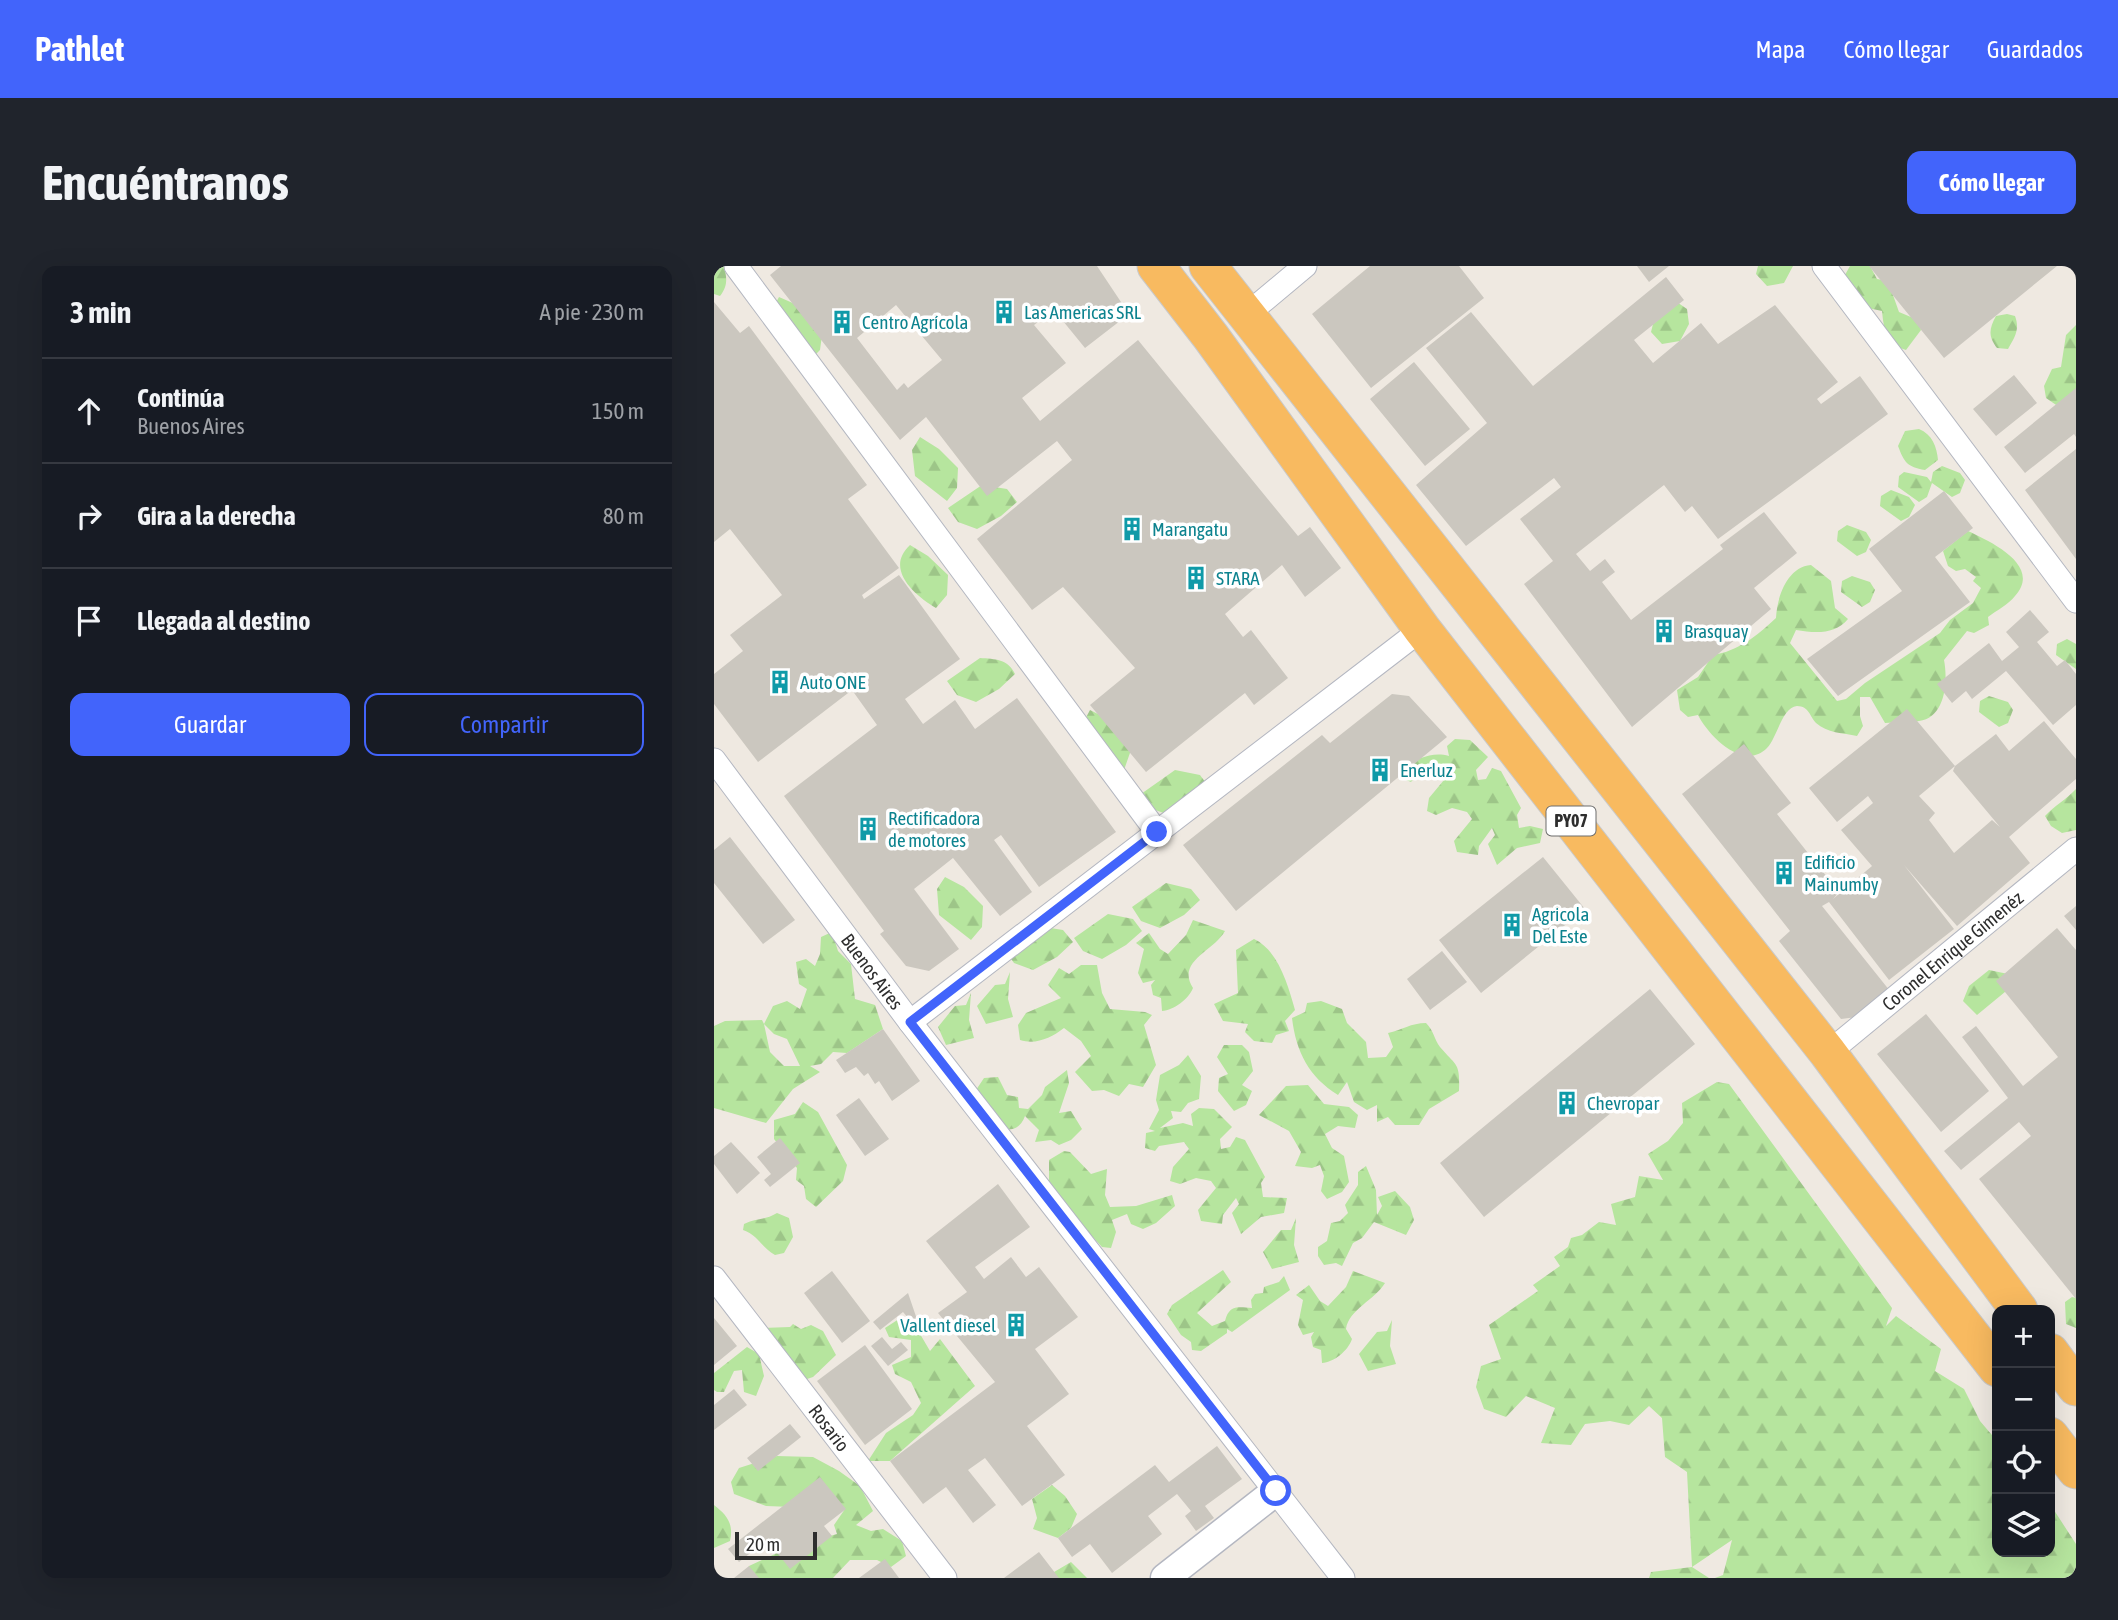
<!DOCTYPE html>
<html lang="es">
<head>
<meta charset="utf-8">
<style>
  :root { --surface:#171b24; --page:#20242c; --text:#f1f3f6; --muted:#9ea1a6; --line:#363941; --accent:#4264fb }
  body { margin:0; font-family:"Asap Condensed",sans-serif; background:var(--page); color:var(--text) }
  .controls { position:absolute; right:21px; bottom:21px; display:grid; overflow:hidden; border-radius:14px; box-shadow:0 7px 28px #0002 }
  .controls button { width:63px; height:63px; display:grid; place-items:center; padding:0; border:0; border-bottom:2px solid var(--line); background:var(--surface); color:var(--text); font:35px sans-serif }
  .scale { position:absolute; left:21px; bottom:18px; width:82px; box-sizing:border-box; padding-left:7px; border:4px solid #2e2e2e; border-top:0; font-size:19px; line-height:24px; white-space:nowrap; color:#2e2e2e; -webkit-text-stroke:5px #fff; paint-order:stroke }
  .stop { position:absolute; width:21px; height:21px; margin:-16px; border:5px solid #4264fb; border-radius:50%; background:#fff }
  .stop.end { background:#4264fb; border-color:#fff; box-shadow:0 2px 7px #0008 }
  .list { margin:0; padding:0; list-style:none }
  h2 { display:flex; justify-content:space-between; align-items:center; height:91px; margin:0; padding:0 28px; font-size:30px }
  h2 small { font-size:23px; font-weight:400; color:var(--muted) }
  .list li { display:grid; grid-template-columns:46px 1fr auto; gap:21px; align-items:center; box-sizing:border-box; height:105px; padding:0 28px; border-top:2px solid var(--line) }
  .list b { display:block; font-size:26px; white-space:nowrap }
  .list p { margin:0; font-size:23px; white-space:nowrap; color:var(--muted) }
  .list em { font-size:23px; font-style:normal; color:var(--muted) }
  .actions { display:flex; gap:14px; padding:21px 28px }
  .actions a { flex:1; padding:16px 0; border:2px solid var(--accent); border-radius:14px; text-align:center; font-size:24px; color:var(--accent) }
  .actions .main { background:var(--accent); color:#fff }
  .icon { flex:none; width:38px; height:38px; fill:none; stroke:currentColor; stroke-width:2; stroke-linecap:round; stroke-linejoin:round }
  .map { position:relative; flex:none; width:1362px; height:1312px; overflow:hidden; border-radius:14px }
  header { display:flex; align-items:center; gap:42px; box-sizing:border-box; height:98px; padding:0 35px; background:var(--accent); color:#fff }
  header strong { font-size:33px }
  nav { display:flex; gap:38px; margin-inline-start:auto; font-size:24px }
  .intro { display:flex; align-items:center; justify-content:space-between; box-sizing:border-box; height:168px; padding:0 42px }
  h1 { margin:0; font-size:49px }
  .button { padding:18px 32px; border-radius:14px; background:var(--accent); color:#fff; font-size:24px; font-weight:700 }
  main { display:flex; gap:42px; padding:0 42px }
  aside { flex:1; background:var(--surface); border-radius:14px; box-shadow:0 7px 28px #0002 }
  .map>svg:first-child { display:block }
</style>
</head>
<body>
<header>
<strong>Pathlet</strong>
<nav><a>Mapa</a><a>Cómo llegar</a><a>Guardados</a></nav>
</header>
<div class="intro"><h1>Encuéntranos</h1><a class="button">Cómo llegar</a></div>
<main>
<aside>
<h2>3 min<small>A pie · 230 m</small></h2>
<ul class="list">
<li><svg class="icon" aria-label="ahead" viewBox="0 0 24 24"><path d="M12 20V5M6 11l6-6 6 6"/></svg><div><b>Continúa</b><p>Buenos Aires</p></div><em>150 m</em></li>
<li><svg class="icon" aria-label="right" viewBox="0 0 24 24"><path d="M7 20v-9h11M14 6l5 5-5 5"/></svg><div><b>Gira a la derecha</b></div><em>80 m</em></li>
<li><svg class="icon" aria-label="arrive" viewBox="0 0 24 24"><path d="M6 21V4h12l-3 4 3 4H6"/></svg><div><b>Llegada al destino</b></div></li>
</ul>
<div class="actions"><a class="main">Guardar</a><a>Compartir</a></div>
</aside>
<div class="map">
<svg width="1362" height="1312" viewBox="0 0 1362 1312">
  <defs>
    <pattern id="forest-firs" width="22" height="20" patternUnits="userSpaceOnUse" patternTransform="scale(1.75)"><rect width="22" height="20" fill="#b6e59e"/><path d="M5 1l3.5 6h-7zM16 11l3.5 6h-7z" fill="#9dc588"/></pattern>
  </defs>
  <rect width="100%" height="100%" fill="#efe9e1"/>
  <path fill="url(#forest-firs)" fill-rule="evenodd" d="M0 0H10C13 12 14 20 6 30L0 28Z
    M1044 0H1079L1070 17 1053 20 1042 8Z
    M1136 0H1156L1163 13 1174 15 1185 46 1204 54 1207 64 1192 84C1172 77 1170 65 1168 45L1154 42 1127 16Z
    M65 31 81 38 108 69 106 84 101 89 57 46Z
    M957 32 973 43 975 58 966 75 948 78 937 66 943 42Z
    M1293 48 1301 50C1306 63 1301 71 1294 83L1283 82C1274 70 1275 63 1282 50Z
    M1362 59V131L1348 143 1332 132 1330 120 1338 103 1347 101 1352 69Z
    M1205 163C1218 168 1223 181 1224 194L1211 204C1193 201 1190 196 1184 180L1191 165Z
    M206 171 225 183 244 202 243 222 233 235 201 210 198 184Z
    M1228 200 1246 207 1251 214 1246 227 1238 231 1218 217 1213 231 1205 236 1184 221 1185 210 1190 206 1213 211 1217 216 1219 206Z
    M268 219 293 223 303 236 287 250 263 263 244 256 234 242Z
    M1177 224 1195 231 1201 239 1195 251 1187 255 1166 240 1167 230Z
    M1133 259 1152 266 1157 274 1152 286 1143 290 1123 275 1124 265Z
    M1254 265C1275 275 1329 299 1301 330 1294 339 1283 344 1274 351L1275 359 1260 367 1253 365 1230 394C1234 414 1232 452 1205 455 1194 457 1182 456 1171 457L1156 431H1146V450L1149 460 1143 470C1129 467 1113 467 1102 457 1096 451 1095 440 1083 440 1068 441 1063 472 1053 482 1029 506 994 469 984 449L974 451 966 444 963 424 984 411 999 389C1024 385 1043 370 1062 352 1063 331 1073 301 1097 299L1117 315 1121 342 1134 353C1121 369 1101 367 1082 364L1076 377 1123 435 1132 433 1151 417 1226 367 1236 354 1259 337 1267 322 1259 315 1262 311 1251 303 1242 305 1234 300 1229 285Z
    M196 279 214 290 234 309 233 329 222 342C201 330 170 303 196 279Z
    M1138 310 1156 316 1161 324 1156 336 1148 341 1127 326 1128 315Z
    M1353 373 1362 378V403L1342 389 1343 378Z
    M266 392C281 393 294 393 301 408L285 423 262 436 243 429 233 415Z
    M1275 430 1294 436 1299 444 1294 457 1285 461 1265 446 1266 435Z
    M376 444 392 452 417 484 410 504 368 459Z
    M741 473 756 474 774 491 762 504 764 514 772 513 778 502 787 505 807 542 803 549 805 562 816 560 829 563 826 577 803 582 783 599 774 578 781 569 778 562 765 580 764 589 743 586 740 575 758 553 753 546 738 542 722 549 713 545 715 532 730 514 726 507 701 511 697 516 687 512 689 498C705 494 717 485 735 490L733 480Z
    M461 504 486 509 495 521 455 549 436 542 427 528Z
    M1362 523V564L1348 567 1337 560 1331 550C1341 539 1352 534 1362 523Z
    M231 611 250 621 269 640 268 661 257 674 225 649 223 623Z
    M452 617 477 623 486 634 470 649 446 662 427 655 418 641Z
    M394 648 419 653 428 665 412 679 388 693 369 685 360 672Z
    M479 654 511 665C499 686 462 695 479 722 475 733 460 744 448 745L447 732 439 729 437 719 441 714 429 717 424 707 430 683 422 677 435 667 446 683 454 688 472 669Z
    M324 660 349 664 359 676 343 691 319 704 300 697 290 683Z
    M118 666 124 685 137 698 141 733 161 739 169 763 133 787 119 786 107 798 96 800 106 806 79 823 52 857 0 842V760L11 755 48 754 50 758 59 740 73 735 86 743 93 723 85 718 82 696 92 693 101 700 106 688 107 671ZM50 758 60 768 73 773 86 800H70L56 786Z
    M540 673C564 684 574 719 581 744L571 755 575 765 562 769 558 777 540 775 531 766 534 758 509 755 500 738 524 727 522 684Z
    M367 699H383L388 727 396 743 431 746 438 749 430 759 442 799 429 821 415 818 405 830 390 824 378 825 361 806 377 790 367 775 350 762C337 772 322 779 306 774L304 759 312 747 347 732 334 719 345 702 355 708Z
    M1275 704 1294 708 1297 721 1263 749 1249 735 1255 720Z
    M296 706 294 733 299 751 272 758 263 740 281 719 291 718Z
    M257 727 255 754 260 772 232 779 224 761 241 740 252 739Z
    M607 735 628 743 633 757 652 776 654 792 672 791 679 781 674 767C688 764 697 757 712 757 720 765 720 773 726 781 743 801 746 796 745 825L715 843 705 859H681L674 851 663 856V839L653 844 640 836 633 816 624 829C595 811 582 786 578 752L591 746 593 737Z
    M510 779H528L535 786 539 805 528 819 538 825 532 839 520 845 504 825 505 812 514 808 503 791Z
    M474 789 487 810 485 833 474 837 467 846 457 845 459 852 446 862 469 857 479 860 477 848 485 842 500 843 518 861 506 873 507 883 516 881 522 871 531 874 551 911 547 917 549 931 573 932 570 947 547 951 527 968 518 947 525 938 522 932 509 949 508 958 487 955 484 944 502 922 497 915 482 912 466 918 456 915 459 901 475 883 470 876 445 880 441 885 431 882 432 867 441 865 435 863 445 844 442 834 446 809 465 799Z
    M353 804 355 817 345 847 357 845 368 863 357 874 345 879 337 874 321 876 325 864 311 850C307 861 300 865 289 863L260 827 270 812 284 811 293 829 304 831 305 842 314 843 328 829 331 821Z
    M1003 816 1015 818 1178 1042 1172 1060 1182 1050 1227 1083 1221 1105 1250 1123 1266 1155 1283 1175V1286H1336V1238L1362 1278V1312H1001L1009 1309 1018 1274 978 1301 995 1312H935L937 1306 978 1301 973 1206 951 1191 948 1152 935 1140 915 1159 896 1155 871 1158 857 1179 827 1177 841 1142 812 1130 792 1151 770 1143 762 1121 767 1100 787 1093 775 1059 824 1025 819 1019 846 1000 840 991 854 981 857 972 868 969 885 956 902 959 897 938 921 931 925 910 949 914 934 888 954 875 969 857 968 837Z
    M594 819 610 838 635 841 644 849 641 862 624 860 611 868 618 882 630 890 635 916 628 926 613 933 607 925 610 910 606 899 598 902 581 900 587 886 575 865 545 849 572 820Z
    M89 836 104 846 133 899 129 915 102 941 92 933 90 920 82 914 83 902 60 873V854L81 848Z
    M350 885 356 886 377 908 393 903 391 929 396 941 422 940 458 929 461 940 442 957 429 963 417 958 413 948 398 954 402 966 397 982 388 981 335 924V894Z
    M652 900 662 924 663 949 668 940 664 931 681 925 696 941 700 954 692 969 660 956 648 972 639 977 628 1000 622 997 610 999 604 990V981L613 975 617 957 626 955 634 947 631 939 644 919V906Z
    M63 947 75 952 79 971 70 987 61 989C47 981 45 970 29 964L30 958C42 952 52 954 63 947Z
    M582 952 580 979 585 996 558 1003 549 986 567 964H577Z
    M509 1004 517 1016 483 1047 498 1060 511 1055C515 1038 525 1041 538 1042L537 1034 541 1028 549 1027 550 1021 565 1016 570 1010 576 1024 518 1066 513 1063V1067L487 1085 478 1084 477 1076 467 1069 453 1048 458 1039Z
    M639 1005 671 1017C661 1034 635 1043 632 1063L638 1073C634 1085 620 1096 608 1097L607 1084 599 1081 597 1071 600 1066 589 1069 584 1059 589 1034 582 1029 595 1019 606 1035 614 1040 632 1021Z
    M1358 1031 1362 1032V1062L1352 1058 1351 1036Z
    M188 1051 191 1056H199L216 1085 226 1073 261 1120 176 1195H154L172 1167 199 1149 207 1137 197 1116 181 1108 178 1099 197 1091V1074L175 1071 171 1062Z
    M678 1054 676 1080 682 1098 654 1105 645 1088 663 1066 673 1065Z
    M79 1058 87 1063 97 1059 109 1065 122 1089 99 1111 90 1114 48 1062 76 1061Z
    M33 1081 45 1088 50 1110 42 1130 30 1126 28 1104 20 1105 10 1126H3L0 1124V1107Z
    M63 1190 99 1191 125 1205 146 1220 159 1245 142 1259 157 1265 169 1263 188 1275 192 1290 177 1301 163 1294H136L119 1312H33L35 1300 74 1282 123 1268 120 1259 131 1243 52 1240 20 1228 17 1216 25 1202Z
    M338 1219 351 1230 363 1248 357 1262 344 1272 319 1263 323 1252 318 1233Z
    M0 1239C13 1249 20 1258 16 1275L0 1282Z
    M357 1296 373 1312H336L335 1309Z"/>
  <path fill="#cbc7bf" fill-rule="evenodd" d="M67 0H383L415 48 371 82 340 44 320 59 352 97 308 132 326 155 424 74 584 270 596 261 627 302 591 331 568 299 511 348 529 371 537 364 574 412 540 439 531 427 432 506 376 439 421 402 349 321 318 344 263 273 358 194 343 175 273 230 212 151 186 174 56 9ZM182 39 228 94 194 122 190 117 183 124 143 72Z
    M656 0H745L770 32 657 122 598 48Z
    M923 0H955L935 16Z
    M1155 0H1343L1230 92Z
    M952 11 970 34 920 74 939 97 987 57 1004 78 1061 39 1124 116 1103 133 1107 138 1146 110 1174 148 1004 273 978 240 971 246 950 219 862 288 876 305 891 293 901 306 888 316 917 354 1009 283 1006 279 1050 246 1083 287 1040 322 1057 343 918 461 810 318 839 295 806 253 847 221 840 212 752 280 702 219 773 157 712 82 757 46 819 120Z
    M0 36 26 67 35 60 153 219 134 233 185 302 148 329 150 333 185 309 246 393 191 433 209 458 241 434 261 463 303 432 402 566 325 621 287 569 280 574 318 626 286 650 239 592 200 623 245 683 215 705 192 700 166 668 170 665 70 530 163 459 138 424 44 496 0 438V408L29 385 16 369 68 329 16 263 0 276Z
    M700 96 756 163 711 200 656 133Z
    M1300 109 1323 137 1282 170 1259 143Z
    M1362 122V171L1360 168 1311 207 1290 181Z
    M1362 183V293L1311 224Z
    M1230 225 1259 262 1221 291 1256 336 1124 430 1093 393 1188 325 1155 283Z
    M1316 344 1335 366 1323 376 1343 400 1351 394 1362 408V439L1339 459 1292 405 1258 433 1252 425 1238 437 1223 418 1275 377 1288 395 1305 381 1292 366Z
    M678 428 695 430 733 471 522 645 469 579 608 469 616 477Z
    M1193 443 1241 500 1205 530 1221 547 1215 554 1240 587 1278 554 1286 561 1239 505 1241 500 1282 468 1295 485 1330 455 1362 493V513L1295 571 1316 597 1243 660 1190 599 1240 663 1175 714 1115 636 1108 640 1176 725 1143 751 1127 753 1065 675 1076 665 968 528 1030 478 1077 537 1063 548 1125 626 1119 633 1158 600 1127 564 1159 537 1154 530 1123 556 1095 522Z
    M16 571 81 654 49 678 0 617V584Z
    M829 591 871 643 767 727 725 674Z
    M1362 640V664L1350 650Z
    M1343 662 1362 684V1033L1265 913 1317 870 1305 856 1247 904 1230 885 1294 832 1248 771 1262 760 1309 820 1344 791 1282 715Z
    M728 685 753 716 716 744 693 713Z
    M936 723 981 778 770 951 726 897Z
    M1212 748 1275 825 1227 866 1163 788Z
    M169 763 206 815 178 835 165 815 161 818 154 807 150 810 142 801 131 807 122 794Z
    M145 832 175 873 151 890 122 849Z
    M66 872 86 897 56 921 50 914 57 908 43 891Z
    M17 876 46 907 23 928 0 898V890Z
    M284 918 316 961 261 1001 270 1013 297 991 312 1011 325 1001 364 1051 321 1083 355 1128 313 1160 351 1209 308 1240 271 1192 254 1204 282 1239 259 1257 232 1221 209 1238 176 1195 281 1116 224 1047 253 1026 212 975Z
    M118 1005 156 1055 128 1077 90 1027Z
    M194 1027 208 1068 189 1046 166 1064 159 1056Z
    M0 1052 23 1080 0 1099Z
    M168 1071 178 1083 187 1076 194 1084 174 1100 157 1080Z
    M151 1079 198 1143 151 1179 103 1115Z
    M20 1123 33 1139 0 1164V1139Z
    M76 1158 87 1171 44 1205 33 1192Z
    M503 1180 528 1213 491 1240 500 1252 482 1265 471 1250 477 1245 463 1228 434 1250 448 1268 398 1307 376 1278 358 1291 344 1272 441 1199 455 1216Z
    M106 1211 132 1243 110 1260 118 1270 76 1303 53 1274 25 1296 14 1283Z
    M325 1286 345 1312H290Z
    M171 1293 185 1312H145Z
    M35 1300 45 1312H20Z"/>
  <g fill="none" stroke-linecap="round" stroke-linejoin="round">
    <g stroke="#b4b7c1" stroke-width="25">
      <g id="minor">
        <path d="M22 0 443 566"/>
        <path d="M1110 0 1362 335"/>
        <path d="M531 50 591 0"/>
        <path id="s1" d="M0 494 196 756 629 1312"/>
        <path d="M196 756 708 363"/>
        <path id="s2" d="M1114 787 1362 583"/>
        <path id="s3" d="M0 1012 231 1312"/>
      </g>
    </g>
    <g stroke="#b4b7c1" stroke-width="31">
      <path id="tertiary" d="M451 1312 562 1225"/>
    </g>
    <g stroke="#c9c9c9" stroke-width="39">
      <path id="trunk" d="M442 0 497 71 708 363 1283 1102
        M494 0 1114 787 1305 1044
        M1336 1086 1362 1121
        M1336 1170 1362 1204"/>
    </g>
    <use href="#minor" stroke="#fff" stroke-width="23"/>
    <use href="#tertiary" stroke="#fff" stroke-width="28"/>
    <use href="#trunk" stroke="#f8ba60" stroke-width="37"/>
  </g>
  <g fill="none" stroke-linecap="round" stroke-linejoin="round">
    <path stroke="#4264fb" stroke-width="9" d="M443 566 196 756 562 1225"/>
  </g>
  <defs>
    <g id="building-bare" transform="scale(1.89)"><path d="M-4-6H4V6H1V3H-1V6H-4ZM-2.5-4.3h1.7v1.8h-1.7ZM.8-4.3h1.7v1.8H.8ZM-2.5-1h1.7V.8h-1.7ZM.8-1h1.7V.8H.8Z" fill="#0f9aa8" stroke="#fff" stroke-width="2.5" paint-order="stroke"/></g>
  </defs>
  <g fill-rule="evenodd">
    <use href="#building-bare" x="290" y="46"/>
    <use href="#building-bare" x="128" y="56"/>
    <use href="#building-bare" x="418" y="263"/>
    <use href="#building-bare" x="482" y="312"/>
    <use href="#building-bare" x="950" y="365"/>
    <use href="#building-bare" x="66" y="416"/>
    <use href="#building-bare" x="666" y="504"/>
    <use href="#building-bare" x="154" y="563"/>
    <use href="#building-bare" x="1070" y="607"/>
    <use href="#building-bare" x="798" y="659"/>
    <use href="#building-bare" x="853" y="837"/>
    <use href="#building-bare" x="302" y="1059"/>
  </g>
  <g text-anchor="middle" stroke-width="7" stroke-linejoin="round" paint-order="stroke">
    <rect fill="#fff" stroke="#6d6d6d" stroke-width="2" x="832.5" y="540.5" width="49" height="29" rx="5"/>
    <g font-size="18" font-weight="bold" fill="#2e2e2e">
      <text x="857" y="561">PY07</text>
    </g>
    <g font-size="19" fill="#0d838f" stroke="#fff" text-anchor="start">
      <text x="310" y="53">Las Americas SRL</text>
      <text x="148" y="63">Centro Agrícola</text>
      <text x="438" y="270">Marangatu</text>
      <text x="502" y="319">STARA</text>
      <text x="970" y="372">Brasquay</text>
      <text x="86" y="423">Auto ONE</text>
      <text x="686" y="511">Enerluz</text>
      <text x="174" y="559">Rectificadora<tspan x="174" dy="22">de motores</tspan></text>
      <text x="1090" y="603">Edificio<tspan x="1090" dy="22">Mainumby</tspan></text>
      <text x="818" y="655">Agricola<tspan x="818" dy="22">Del Este</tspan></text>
      <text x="873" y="844">Chevropar</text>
      <text x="282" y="1066" text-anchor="end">Vallent diesel</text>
    </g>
    <g font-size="19" fill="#2e2e2e" stroke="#fff">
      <text dy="7" stroke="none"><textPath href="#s2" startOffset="161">Coronel Enrique Gimenéz</textPath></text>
      <text dy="7" stroke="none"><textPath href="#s1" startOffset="264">Buenos Aires</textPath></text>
      <text dy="7" stroke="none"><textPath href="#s3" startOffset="189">Rosario</textPath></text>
    </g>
  </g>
</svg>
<div class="controls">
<button>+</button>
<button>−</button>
<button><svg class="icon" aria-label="locate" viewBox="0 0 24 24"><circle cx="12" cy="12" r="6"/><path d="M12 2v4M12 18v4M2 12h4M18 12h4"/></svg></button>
<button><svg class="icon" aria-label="layers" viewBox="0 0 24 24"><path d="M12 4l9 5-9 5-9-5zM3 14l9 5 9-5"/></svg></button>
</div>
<div class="scale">20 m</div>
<div class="stop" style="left:562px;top:1225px"></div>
<div class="stop end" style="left:443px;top:566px"></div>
</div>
</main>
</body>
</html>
